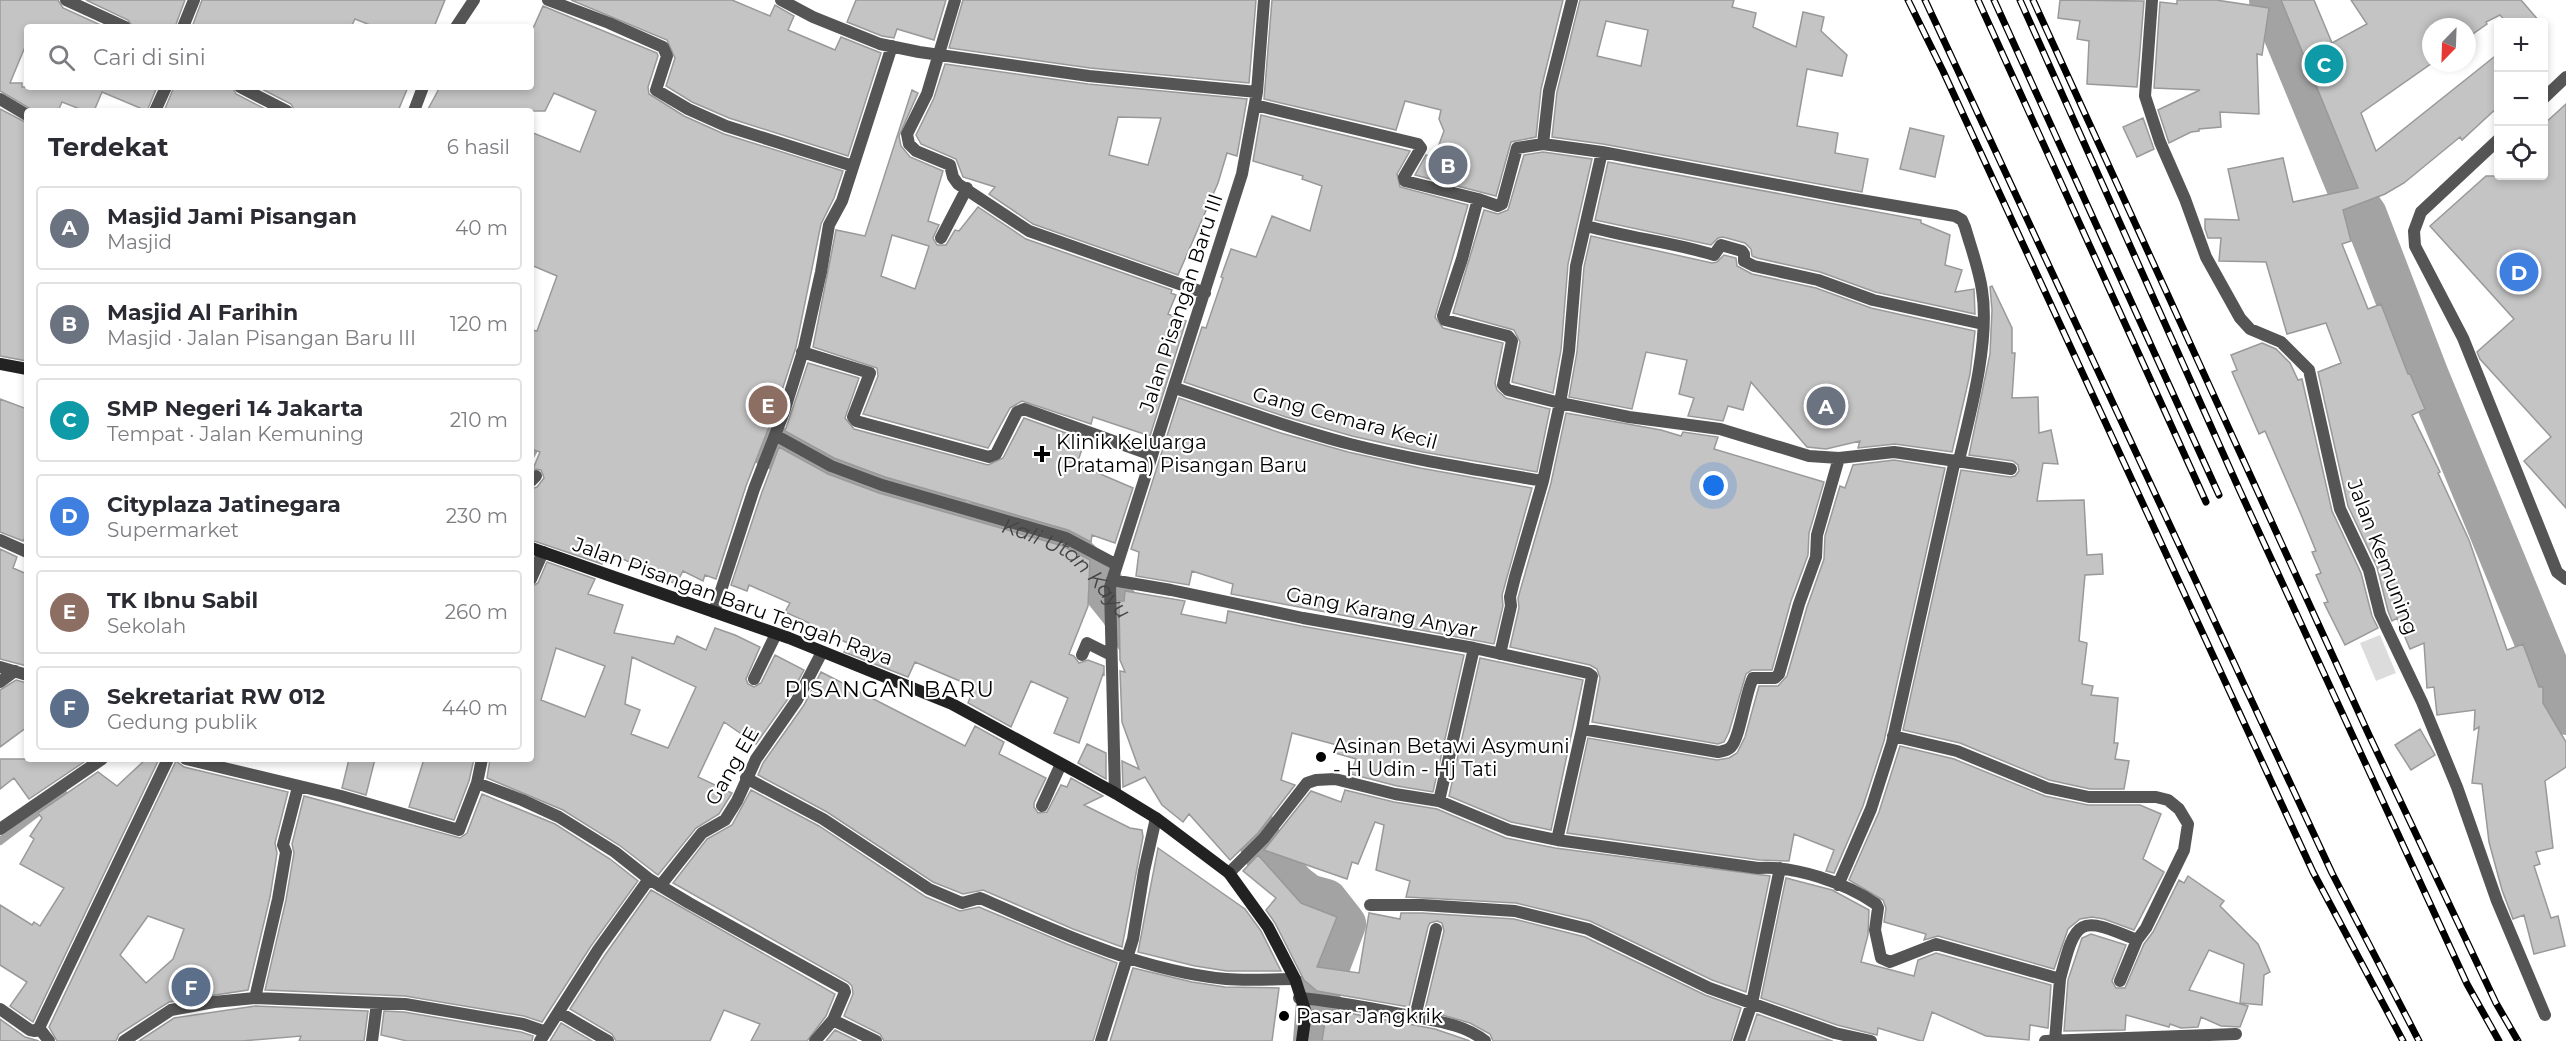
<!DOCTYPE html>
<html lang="id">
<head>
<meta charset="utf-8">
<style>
  :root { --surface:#fff; --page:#f7f7f7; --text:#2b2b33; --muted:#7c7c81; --line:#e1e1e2; --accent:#000 }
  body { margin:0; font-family:Montserrat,sans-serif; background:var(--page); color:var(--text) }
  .controls { position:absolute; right:18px; top:18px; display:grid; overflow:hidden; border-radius:6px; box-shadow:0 3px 9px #0003 }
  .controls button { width:54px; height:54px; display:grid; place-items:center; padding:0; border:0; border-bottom:2px solid var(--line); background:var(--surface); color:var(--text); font:30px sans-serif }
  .compass { position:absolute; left:2422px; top:18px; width:54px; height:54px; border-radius:50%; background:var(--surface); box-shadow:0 3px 9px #0003; rotate:203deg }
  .you { position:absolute; left:1714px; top:486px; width:21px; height:21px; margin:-15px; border:4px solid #fff; border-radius:50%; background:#1a73e8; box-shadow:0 0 0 9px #1a73e833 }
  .badge { display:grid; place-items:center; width:39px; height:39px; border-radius:50%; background:var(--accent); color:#fff; font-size:20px; font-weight:700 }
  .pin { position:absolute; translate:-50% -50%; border:3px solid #fff; box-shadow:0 2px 6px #0006 }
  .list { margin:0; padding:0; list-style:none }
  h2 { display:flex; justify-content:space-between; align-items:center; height:78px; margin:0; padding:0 24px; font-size:26px }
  h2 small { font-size:20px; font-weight:400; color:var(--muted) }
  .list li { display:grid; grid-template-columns:39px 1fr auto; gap:18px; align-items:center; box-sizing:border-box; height:84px; margin:0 12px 12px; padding:0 12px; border:2px solid var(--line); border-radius:6px }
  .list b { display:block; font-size:22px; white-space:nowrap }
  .list p { margin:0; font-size:20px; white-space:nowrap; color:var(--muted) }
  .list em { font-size:20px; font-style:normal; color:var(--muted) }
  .icon { flex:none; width:33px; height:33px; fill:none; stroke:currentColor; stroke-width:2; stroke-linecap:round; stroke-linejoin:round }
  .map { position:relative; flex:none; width:2566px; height:1041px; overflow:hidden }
  .search { position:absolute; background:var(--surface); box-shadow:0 3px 9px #0003; left:24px; top:24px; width:510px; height:66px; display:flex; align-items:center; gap:15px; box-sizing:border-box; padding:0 21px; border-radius:6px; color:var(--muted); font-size:22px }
  .panel { position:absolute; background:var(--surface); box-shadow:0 3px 9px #0003; left:24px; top:108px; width:510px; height:654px; border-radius:6px }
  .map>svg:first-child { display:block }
</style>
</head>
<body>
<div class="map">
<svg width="2566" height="1041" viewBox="0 0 2566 1041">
  <rect width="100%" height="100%" fill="#fff"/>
  <path fill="#dcdcdc" d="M2380 635 2396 673 2376 681 2360 643Z"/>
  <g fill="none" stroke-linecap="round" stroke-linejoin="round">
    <path stroke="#a3a3a3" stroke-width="8" d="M531 455 539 441
      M0 841 63 793"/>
    <g stroke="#a3a3a3" stroke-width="44">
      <path d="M2271 0 2353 198 2365 215 2427 376 2566 713"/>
      <path id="s1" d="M721 422 782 451 812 470 932 510 963 524 1001 525 1025 532 1069 551 1094 576 1122 611 1149 658"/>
      <path d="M1232 798 1255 830 1268 858 1295 886 1308 896 1326 901 1344 924 1319 990 1315 1041"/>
    </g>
  </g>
  <path fill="#c4c4c4" stroke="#999" stroke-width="1.5" fill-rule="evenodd" d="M0 0H58L63 8 105 27H27V42L10 83H22V87H157L147 111 102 92 94 111H85L62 102 58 111H34L0 91Z
    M86 0H185L175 27H133L128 20Z
    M202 0H445L434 27H375L355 19 351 27H192Z
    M571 0H732L770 16 775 5 794 16 788 30 835 50 841 37 881 53 848 156 729 118 692 102 666 86 675 58 667 40Z
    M856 0H946L934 40 897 29 894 38 882 36 847 22Z
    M963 0H1256L1249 83 1090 68 949 48Z
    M1272 0H1563L1541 89 1536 137 1511 142 1496 196 1415 175 1426 155 1434 158 1444 131 1439 119 1441 110 1405 101 1396 130 1264 99Z
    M1580 0H1734L1732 7 1756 13 1753 27 1796 47 1803 12 1824 17 1821 31 1847 55 1842 76 1807 69 1797 126 1838 133 1835 153 1868 159 1862 192 1603 144 1552 137 1557 92ZM1606 21 1648 30 1641 66 1597 56Z
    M2060 0 2144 1 2137 87 2087 84 2089 41 2077 39 2080 21 2058 18Z
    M2177 0H2216L2269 8 2262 55 2257 54 2259 114 2220 112 2221 127 2199 129V131L2191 132 2169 143 2158 110 2200 90 2154 88 2160 2 2177 4Z
    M2281 0H2314L2332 43 2367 24 2351 0H2521L2540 22H2506L2500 15 2486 22 2487 24 2467 38V27H2431L2432 63 2361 113 2376 151 2499 53V106L2462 140 2460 137 2404 183 2385 194 2343 210 2351 241 2342 244 2368 309 2381 304 2408 374H2410L2425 409 2412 415 2440 472 2438 473 2469 540 2507 650 2523 644 2539 687H2543V703L2566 742V767L2545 781 2553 848 2536 852 2540 864 2534 866 2551 918 2558 916 2565 946 2534 954 2524 915 2513 919 2502 890 2489 842 2482 784 2472 783 2479 727 2474 730 2475 710 2437 715 2434 687 2427 688 2424 643 2410 649 2397 618 2392 621 2388 611 2377 567 2348 506 2318 372 2341 363 2326 323 2287 334 2266 262 2219 261 2221 238H2208L2205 229V219L2239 220 2228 169 2283 158 2293 202 2358 188Z
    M543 6 657 53 658 56 648 87 649 94 684 116 724 134 843 171 834 198 821 224 796 347 776 409 746 486 716 579 705 575 703 581 683 571 676 584 608 552 602 564 531 540V489L537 487 544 478 541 470 533 469 540 452 531 449V330L537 331 557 276 531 265V132L580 152 596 111 554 93 545 111H427L440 87H531V33Z
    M945 64 1088 84 1247 99 1237 156 1227 153 1218 183 1178 275 1033 224 989 194 995 187 963 177 956 159 921 144 916 135 934 98ZM1118 117 1161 118 1148 165 1109 155Z
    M174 87H232L236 94 269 111H164Z
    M258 87H408L398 111H295L291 104Z
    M912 90 918 93 899 136 901 146 910 157 943 171 928 221 939 225 933 238 937 245H946L955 230 959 231 978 207 1026 239 1172 290 1171 293 1176 295 1168 314 1186 321 1150 436 1093 417 1091 424 1022 401 1010 408 988 448 863 414 878 376 877 368 813 347 836 230 865 236ZM892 235 929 246 915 289 881 276Z
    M2566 104V508L2524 461 2551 437 2480 359 2477 352 2514 319 2430 226 2486 176H2544V124Z
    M0 109 27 123V361L0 356Z
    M1261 115 1410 151 1397 174 1400 187 1468 205 1435 317 1443 328 1503 343 1495 383 1497 390 1506 398 1550 409 1537 472 1423 452 1352 436 1286 417 1184 382 1202 327 1206 328 1223 278 1221 277 1231 249 1256 257 1272 216 1310 231 1322 186 1302 179 1303 176 1253 161Z
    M2143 118 2154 149 2137 157 2123 127Z
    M1910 128 1944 136 1935 177 1900 169Z
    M1543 152 1592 159 1568 264 1561 350 1553 393 1512 382 1520 342 1514 330 1453 313 1484 210 1498 214 1508 210 1524 155Z
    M1608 162 1921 220V223L1950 235 1945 265 1962 270 1955 292 1974 289 1975 314 1875 292 1820 272 1757 258 1752 256 1751 249 1745 243 1723 237 1718 238 1711 245 1595 220Z
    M1591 236 1712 263 1717 262 1724 255 1736 258 1737 266 1752 274 1816 288 1871 308 1975 331 1970 374 1952 452 1895 444 1858 448 1860 441 1826 449 1807 447 1751 382 1743 410 1728 406 1723 421 1688 416 1694 398 1679 394 1687 360 1646 352 1632 409 1569 397 1577 352 1584 267Z
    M1992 286 2012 328V353H2015L2012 398 2038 397 2039 433 2051 430 2058 464 2043 463 2037 501 2084 500 2087 555 2102 554 2103 574 2085 575 2079 641 2087 643 2082 684 2093 686 2091 695 2118 698 2114 743H2118L2115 759 2129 761 2124 789H2090L2049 780 1960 743 1903 730 1961 470 2010 477 2015 476 2019 471 2018 465 2013 461 1969 455 1990 354 1992 310 1990 287Z
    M2262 343 2276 349 2290 363 2298 380 2302 379 2332 511 2361 573 2372 616 2378 628 2345 645 2324 603 2328 602 2316 575 2321 573 2312 552 2316 551 2300 512 2265 431 2259 434 2232 372 2237 370 2231 355Z
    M808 363 859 378 845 418 854 429 988 465 1003 458 1024 418 1085 440 1077 464 1133 488 1115 543 1092 535 1091 542 1068 530 885 477 834 458 785 431Z
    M1179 398 1281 433 1348 452 1420 468 1532 488 1502 595 1503 606 1494 644 1231 594 1233 584 1192 571 1189 585 1136 576 1139 552 1131 549Z
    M0 399 27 409V533L23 541 0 532Z
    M1566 413 1661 430 1681 436 1683 432 1718 437 1714 449 1824 482 1809 533 1808 555 1791 601 1772 670H1752L1746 674 1729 732 1724 742 1718 744 1592 722 1600 678 1597 669 1590 665 1510 647 1519 608 1518 598 1551 483Z
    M779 447 828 474 879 493 1063 546 1090 560 1088 606 1069 654 1074 656 1079 663 1088 660 1104 666V676L1103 674 1079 743 1054 733 1068 698 1031 681 1011 727 968 703 974 687 915 662 908 677 844 652 848 643 809 627V623L785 612 790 603 749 585 747 591 731 585 762 492Z
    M1894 460 1945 468 1884 741 1863 806 1834 873 1826 871 1834 850 1794 834 1789 861 1759 860 1567 833 1588 738 1717 760 1729 758 1737 753 1745 737 1759 686H1778L1787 676 1807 607 1824 559 1825 536 1840 486 1845 488 1853 465Z
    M0 549 17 557 13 568 27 574V666L0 659Z
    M547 562 595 579 588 594 623 605 614 633 674 644 677 636 706 650 715 628 735 635 760 647 746 679 748 684 754 687 761 683 775 655 804 670 790 696 756 744 724 722 698 777 732 793 719 814 696 828 658 875 619 845 563 810 487 778 490 759H531V587L538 583ZM556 648 605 666 585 717 541 700ZM632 657 696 687 668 748 631 734 640 710 625 704Z
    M1125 591 1185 601 1181 614 1226 623 1228 611 1301 626 1464 655 1433 792 1397 786 1351 774 1356 759 1335 753 1337 745 1292 733 1281 780 1295 785 1258 833 1230 860 1189 814 1183 822 1162 805 1145 777 1123 787 1122 761 1139 769 1122 722 1120 671 1125 672 1120 660 1119 601H1124Z
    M1480 658 1583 680 1551 830 1511 822 1449 796Z
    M821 672 965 746 975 726 1004 742 999 754 1046 778 1034 803V807L1038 813 1047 812 1061 785 1067 787 1071 778 1103 796 1084 805 1130 828 1142 830 1143 837 1122 947 1073 929 983 890 963 894 933 882 827 812 758 775 763 763 804 705Z
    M16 680 27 683V727L0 747V690Z
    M2420 729 2435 755 2411 770 2395 745Z
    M1087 744 1106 753V779L1078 763Z
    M1900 746 1954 759 2045 796 2088 805H2140L2161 814 2143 859 2164 872 2134 930 2104 919 2092 917 2080 919 2068 929 2054 969 1938 936 1924 940 1926 934 1884 922 1886 908 1883 900 1849 880 1879 812Z
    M0 759H80L84 762 29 799 14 778 0 789Z
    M146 759H159L33 1022 10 1006 27 982 0 965V905L32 925 34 922 40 926 64 888 20 864 34 839 30 836 42 818 38 813 98 772 117 786Z
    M349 759H375L366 795 342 788Z
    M424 759H474L469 781 454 820 409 807Z
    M176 761 184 767 288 792 275 843 277 853 270 897 248 990 169 1002 119 1034 116 1041H57L49 1027ZM148 916 184 929 173 959 146 983 120 955Z
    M751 790 819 826 926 897 960 911 979 907 1067 944 1117 963 1093 1041H884L880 1034 844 1016 853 994 852 986 848 982 673 883 707 839 732 825Z
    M1345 790 1394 802 1437 809 1506 838 1555 848 1770 876 1746 992 1712 980 1590 921 1516 903 1406 897 1410 881 1376 870 1384 825 1375 822 1358 864 1352 862 1347 879 1264 850 1311 791 1341 802Z
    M482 794 555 824 610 859 638 881 591 946 542 1022 524 1016 405 996 265 990 286 900 294 853 292 844 304 796 460 838 467 833Z
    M1158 848 1245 909 1261 931 1281 971H1227L1195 966 1138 952Z
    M1258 855 1301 903 1337 917 1317 967 1359 973 1369 913 1400 919 1401 913H1422L1514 919 1585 937 1705 995 1741 1008 1731 1041H1493L1490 1034 1470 1023 1425 1010 1444 931 1442 923 1437 921 1430 923 1428 927 1409 1007 1317 991 1304 980 1275 923 1266 910 1276 898 1243 871Z
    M2188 876 2224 901 2220 906 2258 944 2270 972 2264 975 2262 1005 2240 1003 2244 964 2209 950 2189 990 2248 1006 2240 1027 2221 1026 2201 1017 2198 1027 2181 1028 2170 1024 2169 1027 2126 1015 2125 1030 2064 1031 2068 980 2082 938 2091 934 2126 945 2112 981 2116 988H2125L2144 944 2153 932 2179 880 2184 883Z
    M1786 878 1832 890 1869 910 1868 935 1861 962 1914 976 1918 960 1936 953 2051 985 2048 1028 2030 1025 2029 1040 1986 1036 1932 1012 1923 1041H1921L1878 1028 1877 1035 1837 1025 1761 998Z
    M651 890 835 994 826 1016 807 1041H751L760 1024 724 1010 710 1041H616L612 1034 570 1009 605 955Z
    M1133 968 1192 982 1225 987 1279 988 1272 1041H1110Z
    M255 1006 368 1011 364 1041H299L301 1036 242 1041H139L174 1018Z
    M1327 1009 1435 1029 1470 1041H1322Z
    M384 1011 404 1012 521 1032 533 1036 532 1041H407L381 1035Z
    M1757 1014 1832 1041H1833H1748Z
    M0 1019 25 1037 39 1041H0Z
    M561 1023 592 1041H550Z
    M835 1030 857 1041H826Z"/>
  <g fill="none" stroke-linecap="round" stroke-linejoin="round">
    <path stroke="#555" stroke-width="12" d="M2544 98 2566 77
      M2498 140 2421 212 2414 231 2415 246 2463 338 2557 572 2566 579"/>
    <path stroke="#555" stroke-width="12" d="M66 0 125 27
      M548 0 609 23 663 47 667 56 656 90 688 109 726 126 853 166
      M781 0 813 17 880 44 919 52 1089 76 1257 92
      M955 0 927 94 907 134 909 144 916 151 950 165 953 177 958 184 1029 231 1205 293
      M2152 0 2145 96 2160 142 2185 199 2206 257 2240 318 2250 329 2281 342 2309 370 2340 509 2369 570 2380 614 2422 702 2457 787 2497 901 2545 1015
      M183 27 194 0
      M456 27 474 0
      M240 87 287 111
      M0 99 27 115
      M1255 105 1418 144 1421 148 1404 177 1405 181 1478 199 1498 206 1502 204 1517 148 1543 144 1602 152 1837 196 1955 216 1962 220 1965 227C1971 248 1979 269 1982 290 1990 340 1971 411 1959 460
      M155 111 166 87
      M414 111 423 87
      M1543 144 1549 91 1572 0
      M1602 152 1576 266 1569 351 1560 403 1629 417 1720 429 1809 456 1839 458 1894 452 2011 469
      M1478 199 1462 259 1443 316 1445 320 1508 336 1512 341 1503 385 1508 390 1560 403 1543 481 1515 577 1510 597 1511 606 1500 654
      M1587 226C1629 238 1672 242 1714 255L1721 245 1742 251 1744 254V261L1754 266 1818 280 1873 300 1983 324
      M941 238 967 188
      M802 352 870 373 853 417 856 421 989 457 996 454 1017 412 1024 409 1152 455
      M1175 388C1233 407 1290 429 1350 444 1413 460 1479 470 1543 481
      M775 435 831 466 882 485 1066 538 1117 565
      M531 481 536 476
      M0 540 27 552
      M531 579 543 552
      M1112 580 1171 590 1303 618 1474 648 1588 673 1592 676 1582 729
      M714 612 754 489 784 412 804 348 821 272 829 225 842 201 892 46
      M1082 655 1087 643 1111 655
      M0 667 27 675
      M754 679 776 634
      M0 682 15 671
      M1893 736 1957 751 2047 788 2089 797H2156L2168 800 2179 809 2188 824 2184 850 2146 928 2137 940
      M186 759 341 796 459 830 477 783
      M482 759 477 783 522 800 559 817 615 852 649 879 689 903 844 989 845 992 833 1020 876 1041
      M746 778 823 819 929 889 962 903 980 898C1060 933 1138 970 1226 979 1249 981 1272 979 1295 979
      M1115 793 1110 587 1242 174 1257 92 1264 0
      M1439 801 1474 648
      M1042 806 1061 764
      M0 829 102 759
      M1557 840 1582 729 1718 752C1723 751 1727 751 1731 747 1740 738 1745 694 1753 678H1775L1779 674 1799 604 1816 557 1817 535 1839 458
      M1229 873 1264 838 1307 783 1316 780 1335 779 1395 794 1439 801 1509 830 1557 840 1758 868C1794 865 1846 883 1876 904L1878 908 1875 930 1881 958 1890 962 1936 944 2060 979 2055 1041
      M1838 885 1871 809 1892 743 1955 460
      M660 886 702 833 725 820 737 801 756 759 797 700 822 652
      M1370 905H1422L1515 911 1588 929 1709 988 1835 1033 1871 1041
      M2060 979C2076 918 2078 915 2137 940L2120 981
      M255 998 278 899 286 852 283 845 298 787
      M1299 998C1336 1001 1370 1008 1406 1015 1433 1021 1463 1023 1485 1041
      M0 1009 30 1030 35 1031 39 1028 168 759
      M560 1013 608 1041
      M1415 1017 1436 929
      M39 1028 49 1041
      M124 1041 171 1010 214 1002 255 998 405 1004 523 1024 546 1032
      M372 1041 377 1003
      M540 1041 598 950 649 879
      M815 1041 833 1020
      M1101 1041 1133 939 1144 871 1156 818
      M1739 1041 1752 1003 1780 868
      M2045 1041 2236 1034"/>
    <path stroke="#222" stroke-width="12" d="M0 364 27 369
      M531 548 789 638 952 704 1115 793 1156 818 1229 873 1268 927 1295 979 1306 1013 1302 1041"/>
    <g stroke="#000" stroke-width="7">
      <path id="rail" d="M1908 0 1943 71 2313 872 2403 1041
        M1925 0 2332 873 2419 1041
        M1978 0 2206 502
        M1994 0 2219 495
        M2020 0 2239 489 2467 984 2499 1041
        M2033 0 2369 735 2496 1003 2518 1041"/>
    </g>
    <use href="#rail" stroke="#fff" stroke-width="4.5" stroke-dasharray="14" stroke-linecap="butt"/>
  </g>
  <g fill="#000" stroke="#fff" stroke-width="2">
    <path d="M1039 445h6v6h6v6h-6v6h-6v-6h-6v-6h6z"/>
    <circle cx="1321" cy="757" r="6"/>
    <circle cx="1284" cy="1016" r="6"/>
  </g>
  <g text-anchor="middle" stroke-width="4.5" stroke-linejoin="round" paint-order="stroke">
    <g font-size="20" fill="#000" stroke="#fff">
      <text transform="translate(1181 303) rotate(-72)" y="7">Jalan Pisangan Baru III</text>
      <text transform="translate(1345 418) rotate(15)" y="7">Gang Cemara Kecil</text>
      <text transform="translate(2383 557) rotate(69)" y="7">Jalan Kemuning</text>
      <text transform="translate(733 601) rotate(20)" y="7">Jalan Pisangan Baru Tengah Raya</text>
      <text transform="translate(1382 612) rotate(11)" y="7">Gang Karang Anyar</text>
      <text transform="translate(732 766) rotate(-60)" y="7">Gang EE</text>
    </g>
    <g font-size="20" fill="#000" stroke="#fff" text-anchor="start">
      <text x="1056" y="449">Klinik Keluarga<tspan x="1056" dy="23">(Pratama) Pisangan Baru</tspan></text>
      <text x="1333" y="753">Asinan Betawi Asymuni<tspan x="1333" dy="23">- H Udin - Hj Tati</tspan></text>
      <text x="1296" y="1023">Pasar Jangkrik</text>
    </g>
    <g font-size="21" font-style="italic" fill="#444" stroke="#fff">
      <text dy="7" stroke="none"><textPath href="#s1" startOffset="382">Kali Utan Kayu</textPath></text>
    </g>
    <g font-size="22" letter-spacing="1.5" fill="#000" stroke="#fff">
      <text x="890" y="697">PISANGAN BARU</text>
    </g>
  </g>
</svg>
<div class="controls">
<button>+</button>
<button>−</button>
<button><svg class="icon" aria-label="locate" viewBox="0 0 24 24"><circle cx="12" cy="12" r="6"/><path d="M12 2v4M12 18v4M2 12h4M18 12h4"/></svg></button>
</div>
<svg class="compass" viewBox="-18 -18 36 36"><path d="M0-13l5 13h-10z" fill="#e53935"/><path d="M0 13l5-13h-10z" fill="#7c7c81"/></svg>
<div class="you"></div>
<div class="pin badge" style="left:1826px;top:406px;background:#6b7280">A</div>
<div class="pin badge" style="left:1448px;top:165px;background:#6b7280">B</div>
<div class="pin badge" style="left:2324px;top:64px;background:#0f9aa8">C</div>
<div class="pin badge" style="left:2519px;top:272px;background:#3f7fe0">D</div>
<div class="pin badge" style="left:768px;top:405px;background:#8d6e63">E</div>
<div class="pin badge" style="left:191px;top:987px;background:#5c6f8a">F</div>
<div class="search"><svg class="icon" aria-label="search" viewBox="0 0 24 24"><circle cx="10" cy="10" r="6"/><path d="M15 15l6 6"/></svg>Cari di sini</div>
<section class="panel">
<h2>Terdekat<small>6 hasil</small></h2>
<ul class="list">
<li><span class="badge" style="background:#6b7280">A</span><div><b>Masjid Jami Pisangan</b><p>Masjid</p></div><em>40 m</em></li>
<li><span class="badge" style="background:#6b7280">B</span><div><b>Masjid Al Farihin</b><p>Masjid · Jalan Pisangan Baru III</p></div><em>120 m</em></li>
<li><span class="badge" style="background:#0f9aa8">C</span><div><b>SMP Negeri 14 Jakarta</b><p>Tempat · Jalan Kemuning</p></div><em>210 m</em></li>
<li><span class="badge" style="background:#3f7fe0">D</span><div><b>Cityplaza Jatinegara</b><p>Supermarket</p></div><em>230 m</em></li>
<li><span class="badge" style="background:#8d6e63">E</span><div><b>TK Ibnu Sabil</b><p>Sekolah</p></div><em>260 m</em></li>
<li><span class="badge" style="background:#5c6f8a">F</span><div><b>Sekretariat RW 012</b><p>Gedung publik</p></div><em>440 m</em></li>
</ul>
</section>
</div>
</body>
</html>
